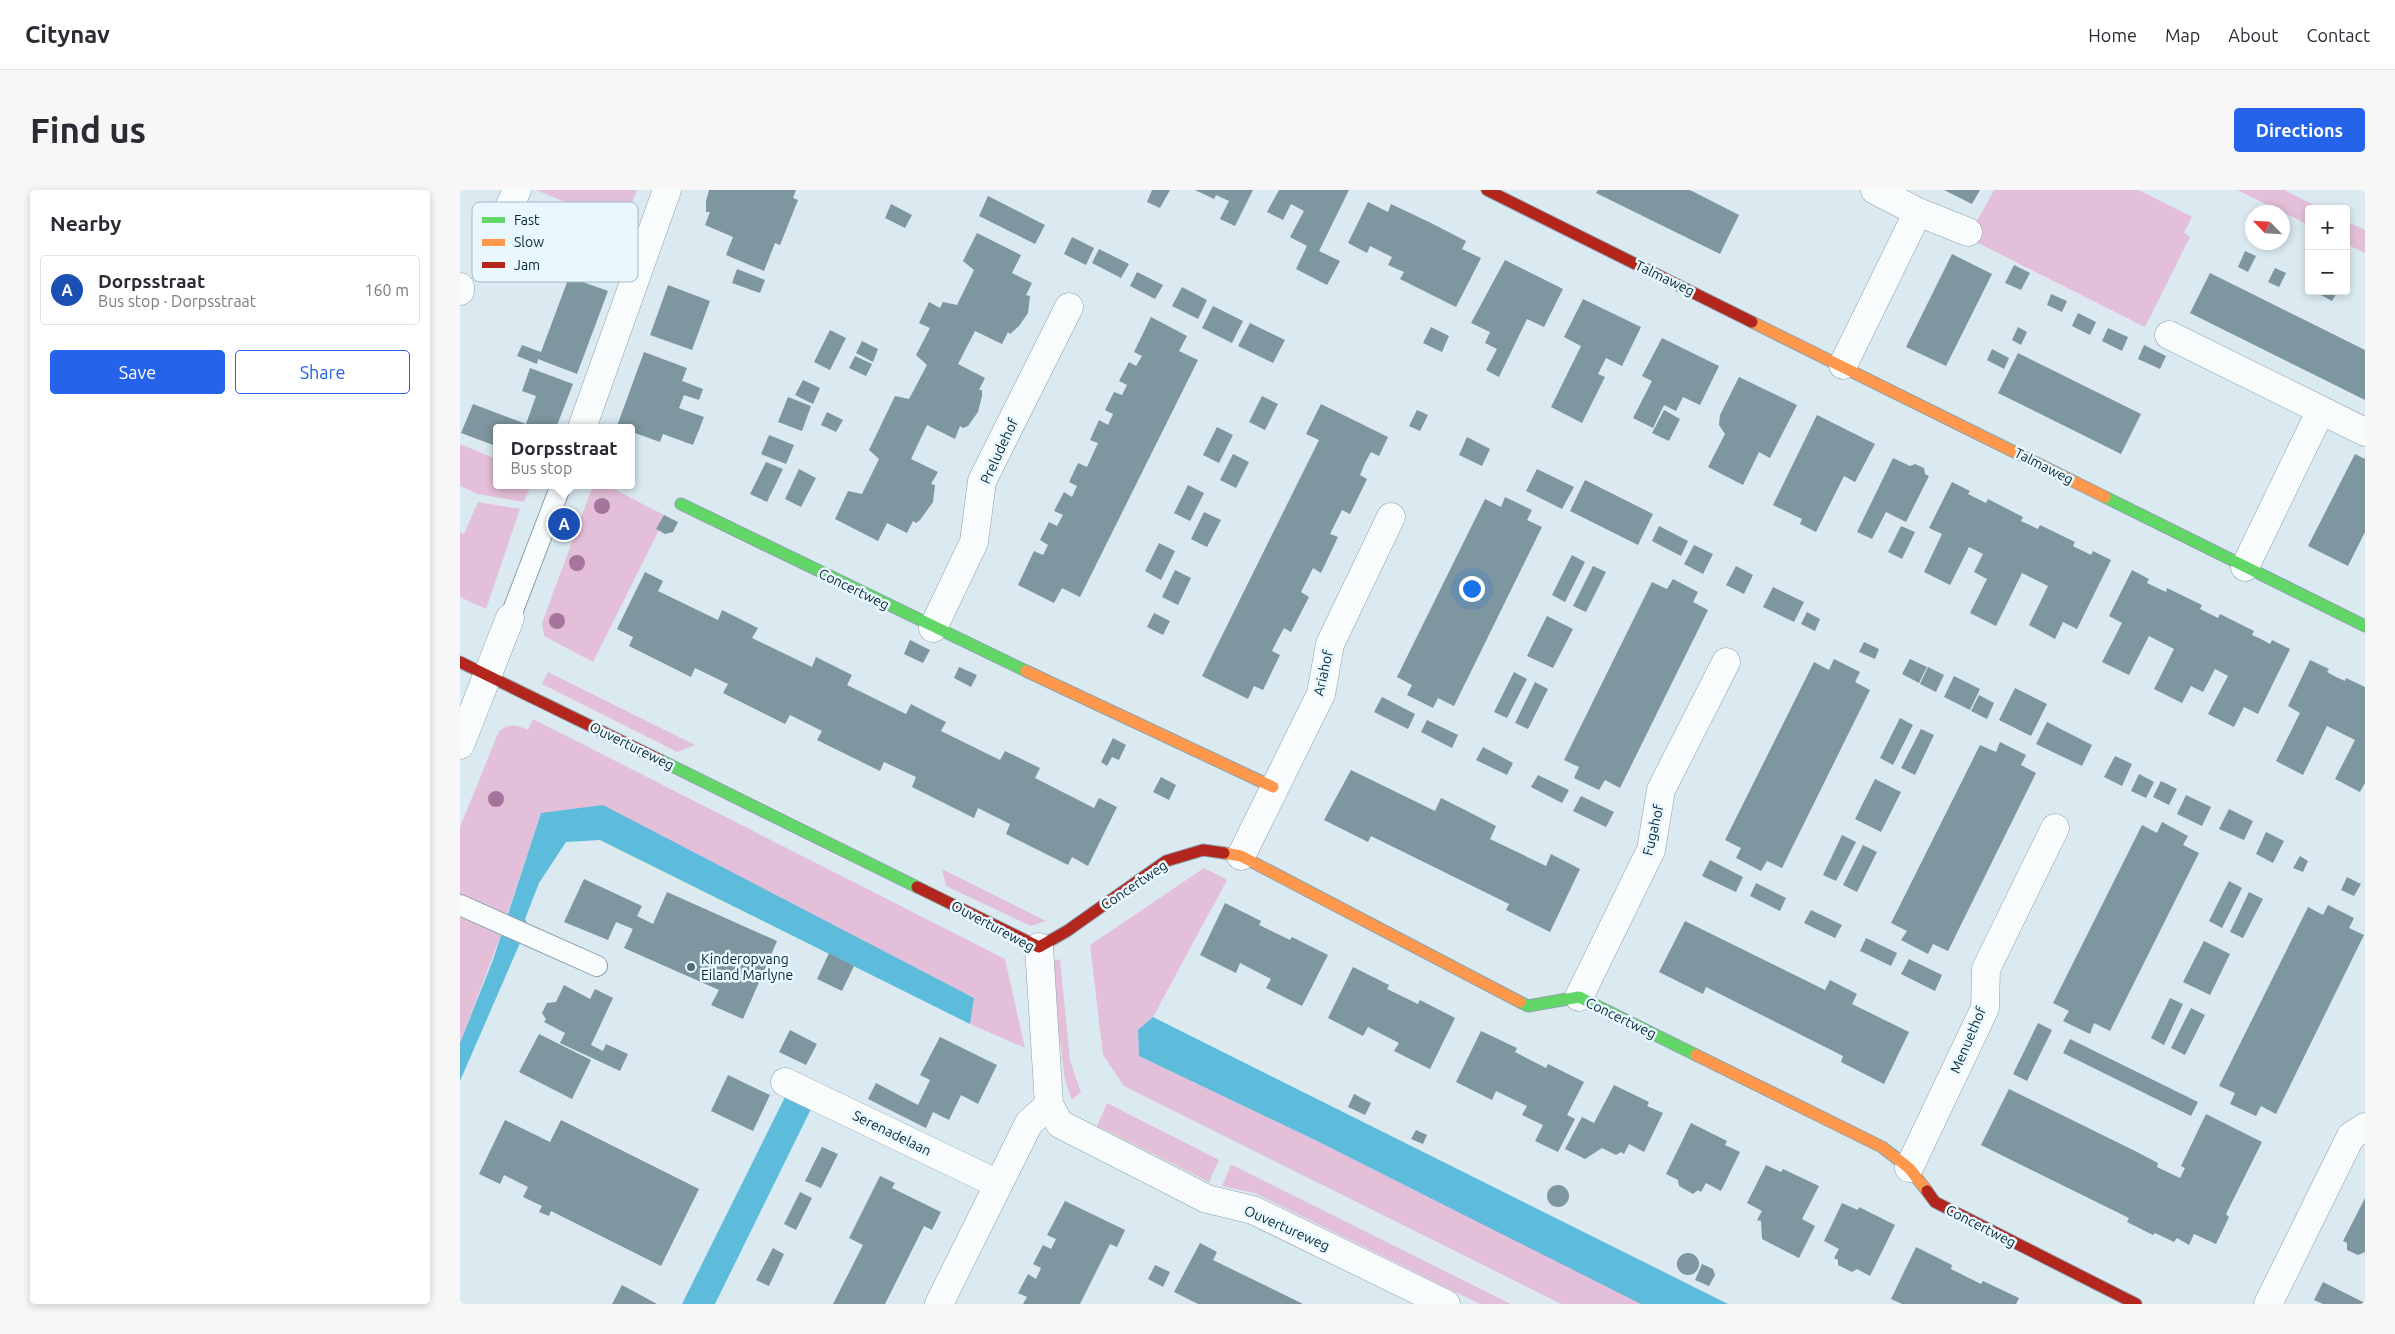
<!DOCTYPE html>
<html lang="en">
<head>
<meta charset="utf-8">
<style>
  :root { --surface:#fff; --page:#f7f7f7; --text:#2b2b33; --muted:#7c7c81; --line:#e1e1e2; --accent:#2563eb }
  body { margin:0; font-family:Ubuntu,sans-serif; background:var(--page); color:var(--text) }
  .controls { position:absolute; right:15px; top:15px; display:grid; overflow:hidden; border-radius:5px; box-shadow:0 2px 8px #0003 }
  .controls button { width:45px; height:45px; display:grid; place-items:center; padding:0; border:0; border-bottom:1px solid var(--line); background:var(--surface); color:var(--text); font:25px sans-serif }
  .compass { position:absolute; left:1785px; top:15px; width:45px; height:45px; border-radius:50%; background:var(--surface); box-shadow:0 2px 8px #0003; rotate:295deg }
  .you { position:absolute; left:1011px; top:398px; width:18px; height:18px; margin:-12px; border:4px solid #fff; border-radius:50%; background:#1a73e8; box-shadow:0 0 0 8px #1a73e833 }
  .badge { display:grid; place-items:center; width:32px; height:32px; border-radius:50%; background:var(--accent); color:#fff; font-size:16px; font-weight:700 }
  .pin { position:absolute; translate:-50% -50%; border:2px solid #fff; box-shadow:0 1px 5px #0006 }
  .popup { position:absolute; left:33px; top:234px; width:142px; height:65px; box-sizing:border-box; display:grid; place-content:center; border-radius:5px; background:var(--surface); filter:drop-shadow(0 1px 4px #0005); font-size:16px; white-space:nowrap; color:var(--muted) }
  .popup b { font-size:19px; color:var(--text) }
  .popup::after { content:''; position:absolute; left:50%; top:100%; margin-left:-10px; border:10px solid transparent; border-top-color:var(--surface) }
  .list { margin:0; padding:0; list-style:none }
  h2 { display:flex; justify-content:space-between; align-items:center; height:65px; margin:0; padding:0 20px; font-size:21px }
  h2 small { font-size:16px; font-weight:400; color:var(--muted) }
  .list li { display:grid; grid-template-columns:32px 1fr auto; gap:15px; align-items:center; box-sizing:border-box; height:70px; margin:0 10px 10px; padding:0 10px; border:1px solid var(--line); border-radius:5px }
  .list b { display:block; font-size:19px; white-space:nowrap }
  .list p { margin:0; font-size:16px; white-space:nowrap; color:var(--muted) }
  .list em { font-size:16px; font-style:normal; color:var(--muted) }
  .actions { display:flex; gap:10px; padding:15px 20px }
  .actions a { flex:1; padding:11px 0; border:1px solid var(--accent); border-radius:5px; text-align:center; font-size:18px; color:var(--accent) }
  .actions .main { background:var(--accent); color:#fff }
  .map { position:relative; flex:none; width:1905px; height:1114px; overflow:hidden; border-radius:5px }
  header { display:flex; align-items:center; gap:30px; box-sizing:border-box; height:70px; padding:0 25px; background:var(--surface); border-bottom:1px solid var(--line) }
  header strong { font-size:24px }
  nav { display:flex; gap:28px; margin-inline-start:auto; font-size:18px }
  .intro { display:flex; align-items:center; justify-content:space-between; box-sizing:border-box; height:120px; padding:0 30px }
  h1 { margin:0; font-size:35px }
  .button { padding:12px 22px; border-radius:5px; background:var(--accent); color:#fff; font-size:18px; font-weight:700 }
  main { display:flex; gap:30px; padding:0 30px }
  aside { flex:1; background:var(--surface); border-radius:5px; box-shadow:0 2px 8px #0003 }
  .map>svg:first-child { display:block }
</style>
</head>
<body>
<header>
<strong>Citynav</strong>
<nav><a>Home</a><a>Map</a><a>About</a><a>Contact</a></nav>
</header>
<div class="intro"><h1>Find us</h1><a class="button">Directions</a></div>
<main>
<aside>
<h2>Nearby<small></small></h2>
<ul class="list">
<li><span class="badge" style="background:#1a4fb4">A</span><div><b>Dorpsstraat</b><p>Bus stop · Dorpsstraat</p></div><em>160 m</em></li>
</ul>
<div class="actions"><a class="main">Save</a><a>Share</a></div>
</aside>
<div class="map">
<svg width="1905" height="1114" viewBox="0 0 1905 1114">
  <rect width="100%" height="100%" fill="#daeaf0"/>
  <path fill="#e4bfd9" d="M76 0H177L163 36Z
    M1534 0H1679L1732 27 1724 43 1730 47 1685 137 1508 48Z
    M1777 0H1824L1862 19H1849V35Z
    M1886 31 1905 40V63L1886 54Z
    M0 254 36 269V295H71L64 312 18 304 0 296Z
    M133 295H146L206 326 133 472 84 446 82 433Z
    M18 312 60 319 26 419 0 407V342L4 344Z
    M88 482 235 555 217 562 82 494Z
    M73 529 545 769 565 858 510 834 514 807 81 623 47 725 0 705V637L39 541C50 533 56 535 68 540Z
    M744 678 767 690 693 827 678 840 679 866 857 951 1183 1114H1101L664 896 643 865 630 755Z
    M482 679 586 731 571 736 486 696Z
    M0 726 41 745 0 853Z
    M600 769 610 871 621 902 612 910 605 890 590 772Z
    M647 913 759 970 749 992 637 936Z
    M771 975H772L1051 1114H1020L795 1003 762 996Z"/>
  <path fill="#5dbcdc" d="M143 615 514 808 510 834 140 650 106 652 79 693 65 729 67 733 60 753 0 891V853L33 770 81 623Z
    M693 827 1268 1114H1181L857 951 679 866 678 840Z
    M327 903 353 915 255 1114H222Z"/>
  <path fill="#7e969f" d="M249 0H336L333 8 338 10 320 55 315 53 304 81 266 65 273 47 245 35 250 22H246V11Z
    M692 0H710L700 18 687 12Z
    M735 0H793L775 36 760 29 769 11 756 5 754 9Z
    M819 0H889L859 61 880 71 867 95 836 79 847 56 830 47 844 21 831 14 823 30 807 22Z
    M1138 0H1230L1279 25 1260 64 1136 3Z
    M1484 0H1520L1512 14Z
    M528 6 585 35 575 54 519 26Z
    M908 12 928 22 931 14 969 32 1006 51 1002 59 1021 68 996 117 940 89 944 82 928 75 932 67 910 56 907 63 888 53Z
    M431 14 452 25 445 38 425 28Z
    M100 16 117 22 111 36 94 29Z
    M517 43 561 65 552 83 572 93 566 105 570 106 568 123 559 136 550 144 548 142 542 154 515 141 498 174 525 188 519 200H522V206L518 222 508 236 503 238 500 236 495 249 467 235 451 269 478 282 471 294 475 295 473 312 460 330 456 333 453 331 447 343 427 333 418 351 375 329 388 301 402 304 419 269 409 260 435 206 449 209 467 175 456 165 470 138 459 133 469 112 480 118 483 112 497 115 514 80 503 71Z
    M612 47 634 58 626 75 604 64Z
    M639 59 669 74 661 88 632 73Z
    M1785 61 1796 66 1788 82 1778 77Z
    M1492 64 1532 84 1486 176 1446 157Z
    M1045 70 1103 99 1084 137 1067 129 1039 187 1026 180 1037 159 1025 153 1030 142 1011 133Z
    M1554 75 1570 83 1561 100 1545 93Z
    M1815 78 1826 83 1819 97 1808 92Z
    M277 79 305 90 300 103 272 93Z
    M677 82 703 95 695 109 670 96Z
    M1750 83 1905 160V210L1730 123Z
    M109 87 148 101 117 184 78 169 77 174 57 166 62 155 81 162Z
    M208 95 250 111 232 160 190 145Z
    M722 97 747 110 738 129 712 116Z
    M1863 101H1878L1872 111 1861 105Z
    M1591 104 1607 111 1602 122 1587 115Z
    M1123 109 1181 137 1162 176 1146 168 1138 184 1145 187 1122 233 1091 217 1121 156 1104 147Z
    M753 116 783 131 772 153 742 138Z
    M1618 123 1636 132 1630 145 1612 136Z
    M691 127 727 146 719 161 738 170 620 407 602 398 594 413 558 395 574 361 583 365 588 355 580 350 589 332 597 336 603 325 594 321 604 302 612 307 617 296 609 292 618 273 627 277 638 253 630 250 639 230 648 235 653 224 645 220 654 202 662 205 667 195 659 191 669 172 676 176 682 166 674 162Z
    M790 133 825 150 813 173 778 156Z
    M971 137 989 146 982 162 963 153Z
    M1558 137 1567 142 1561 155 1552 150Z
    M1648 138 1668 147 1662 161 1642 151Z
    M370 140 386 148 370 180 354 172Z
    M1202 148 1259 176 1240 215 1223 207 1216 221 1204 215 1193 238 1173 228 1192 191 1182 186Z
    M402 151 418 159 413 172 396 163Z
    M1684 155 1706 166 1700 179 1678 169Z
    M1532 159 1549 168 1544 179 1527 170Z
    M184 162 227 178 222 191 243 199 239 210 224 205 219 218 244 227 233 255 203 244 200 252 172 242V238L157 236Z
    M1558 163 1681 224 1661 264 1538 203Z
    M395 166 412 174 406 186 389 178Z
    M70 178 113 194 96 238H36V256L1 243 13 214 66 234 76 206 62 201Z
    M1279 187 1337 215 1310 268 1299 262 1283 295 1248 277 1265 244 1259 235 1260 225Z
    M343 190 360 198 353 214 335 205Z
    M802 206 818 214 805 240 789 232Z
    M328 207 351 216 342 241 318 232Z
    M861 214 928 247 919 266 911 262 905 273 900 285 907 289 890 324 882 320 870 344 878 347 861 383 853 378 841 402 849 407 831 442 824 438 818 449 812 461 820 465 803 500 794 496 788 509 742 486 859 250 846 244Z
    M957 220 968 225 960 241 949 236Z
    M1204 220 1220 229 1209 251 1192 243Z
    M367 222 383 230 376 242 361 235Z
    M1357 225 1415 254 1395 292 1384 286 1356 342 1340 334 1342 329 1313 315Z
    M757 237 773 245 759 273 743 265Z
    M309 245 334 255 326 274 301 264Z
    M1007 247 1030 259 1022 276 999 265Z
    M773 264 789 272 776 298 760 290Z
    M1895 264 1905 269V342L1888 376 1848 356Z
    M1433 268 1450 276 1455 274 1464 278 1465 284 1469 286 1446 332 1426 322 1412 349 1397 342Z
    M306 272 323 279 307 312 290 304Z
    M339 279 356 288 341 317 325 309Z
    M1077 279 1114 297 1102 319 1066 301Z
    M1125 290 1193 324 1178 355 1110 321Z
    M1492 292 1510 301 1508 304 1526 313 1528 309 1563 327 1561 331 1578 339 1580 335 1615 352 1613 356 1631 365 1633 361 1651 370 1617 439 1603 432 1595 449 1569 435 1588 396 1562 383 1536 436 1510 423 1527 389 1514 382 1523 364 1509 357 1490 395 1464 382 1482 344 1469 338Z
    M728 295 744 303 730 331 714 323Z
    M1045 307 1072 320 1067 330 1082 337 994 516 978 508 973 518 947 505 952 495 937 487 1025 309 1041 317Z
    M744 322 761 330 747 357 731 349Z
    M204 325 218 332 213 342 205 344 196 339Z
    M1199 336 1228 351 1221 366 1192 351Z
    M1441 336 1455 342 1442 369 1428 362Z
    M699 353 715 361 701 390 685 381Z
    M1234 355 1253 364 1243 384 1224 374Z
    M1112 365 1125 372 1105 412 1092 405Z
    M1133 376 1146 382 1126 422 1113 416Z
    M1276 376 1293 385 1284 404 1266 395Z
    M715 380 731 388 718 415 702 407Z
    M1672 380 1689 389 1687 393 1706 402 1707 398 1742 415 1740 419 1758 428 1760 424 1794 441 1792 445 1801 449 1810 454 1812 450 1830 459 1798 524 1784 517 1774 537 1748 524 1768 486 1755 479 1743 502 1731 496 1722 513 1694 499 1714 459 1689 446 1669 485 1642 472 1662 433 1649 426Z
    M185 382 203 391 198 401 258 430 262 420 298 438 292 448 352 477 356 467 392 485 387 495 446 524 451 514 468 523 486 532 481 541 540 570 545 561 580 578 575 588 634 618 639 608 657 617 628 676 612 667 608 675 546 644 550 634 518 618 514 628 452 597 456 587 424 572 420 581 357 550 362 541 330 525 325 534 263 503 268 494 235 478 231 487 169 456 173 447 157 439Z
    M1213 389 1238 402 1233 412 1248 420 1160 598 1145 590 1139 600 1114 588 1119 577 1104 570 1192 392 1207 399Z
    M1313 397 1344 412 1334 432 1303 417Z
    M1347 422 1360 429 1355 441 1341 434Z
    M694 423 710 431 703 445 687 437Z
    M1087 426 1113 439 1093 478 1067 466Z
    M450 450 470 460 463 473 444 464Z
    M1404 452 1419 459 1415 469 1399 462Z
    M1374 469 1400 482 1395 492 1410 500 1322 678 1307 671 1301 681 1276 668 1281 658 1265 650 1354 472 1369 480Z
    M1450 469 1467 477 1459 493 1442 484Z
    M1850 470 1869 479 1867 482 1876 487 1885 491 1886 488 1905 497V593L1900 602 1875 589 1895 550 1867 536 1843 585 1816 571 1840 523 1828 516Z
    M499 477 517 485 511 497 494 488Z
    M1468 477 1484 485 1476 502 1460 494Z
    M1054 482 1067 489 1047 528 1034 522Z
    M1494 486 1520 499 1510 520 1484 507Z
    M1075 492 1088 499 1068 539 1055 533Z
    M1555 498 1587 514 1571 546 1539 530Z
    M1519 505 1534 513 1527 529 1511 521Z
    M922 507 955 524 948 539 914 522Z
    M1440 528 1453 535 1433 575 1420 568Z
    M967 530 998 545 992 558 961 542Z
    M1587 532 1632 555 1622 576 1576 554Z
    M1461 539 1474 545 1455 585 1441 578Z
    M653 548 666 555 659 570 652 567 647 576 641 572Z
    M1540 552 1566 565 1561 575 1576 583 1488 761 1473 754 1468 764 1441 750 1447 741 1431 733 1520 555 1536 562Z
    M1023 557 1053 573 1047 585 1016 570Z
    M1655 566 1672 574 1662 596 1644 587Z
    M891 580 975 621 981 608 1009 622 1036 636 1030 649 1086 676 1091 664 1120 679 1090 742 1046 720 1049 714 911 646 908 652 864 630Z
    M1679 584 1694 592 1686 608 1671 601Z
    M1078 585 1109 600 1102 613 1071 597Z
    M701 587 716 595 709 610 693 602Z
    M1415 589 1441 602 1421 642 1395 629Z
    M1701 591 1717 599 1709 615 1693 607Z
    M1726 605 1751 617 1742 636 1717 624Z
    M1121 606 1154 622 1146 637 1113 621Z
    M1769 619 1793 631 1784 650 1759 639Z
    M1702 632 1728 646 1723 655 1739 663 1650 841 1634 833 1630 844 1603 831 1609 821 1593 813 1682 635 1697 643Z
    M1806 642 1824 651 1813 673 1796 664Z
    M1382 645 1396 652 1376 691 1363 685Z
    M1403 655 1417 662 1397 702 1383 695Z
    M1840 666 1848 671 1843 682 1833 678Z
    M1250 670 1283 687 1276 702 1242 686Z
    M1887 687 1901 694 1894 706 1881 700Z
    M124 689 182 716 177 726 193 734 207 702 317 751 283 829 251 815 259 800 164 758 173 739 156 732 148 750 104 732Z
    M1769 691 1782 698 1762 738 1749 731Z
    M1296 693 1326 708 1320 721 1290 706Z
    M1789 702 1803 709 1783 748 1770 742Z
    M765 713 801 731 799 735 830 750 832 747 868 765 842 816 806 798 811 789 780 773 776 783 740 765Z
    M1868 715 1894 728 1889 738 1904 745 1816 924 1801 916 1796 926 1770 914 1775 903 1759 896 1848 717 1863 725Z
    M1351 720 1382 735 1375 748 1344 733Z
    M1225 731 1365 800 1370 790 1397 804 1392 814 1449 842 1424 894 1381 872 1383 866 1246 797 1243 804 1199 782Z
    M1406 748 1437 763 1431 776 1400 761Z
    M1744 751 1770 764 1750 805 1723 792Z
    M369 763 394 776 382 801 357 789Z
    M1449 769 1482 785 1475 801 1441 784Z
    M893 777 929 795 927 799 958 814 960 810 995 828 970 879 934 861 939 853 908 837 903 846 868 828Z
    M104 795 130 809 135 799 153 808 131 855 143 861 146 854 168 864 160 881 100 853 105 843 84 832 86 829 82 823 87 813 96 812Z
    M1710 808 1723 814 1704 855 1691 848Z
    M1731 818 1745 825 1725 865 1711 858Z
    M1578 833 1592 840 1567 891 1553 884Z
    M330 840 357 854 346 875 319 862Z
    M1021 841 1057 858 1055 862 1086 878 1088 874 1124 892 1107 925 1115 929 1098 962 1075 951 1083 935 1062 925 1067 916 1036 901 1032 910 996 892Z
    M79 844 131 870 112 909 59 882Z
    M480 847 537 875 518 914 501 905 489 930 473 922 466 938 408 909 416 893 458 915 470 890 460 885Z
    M1610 849 1738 912 1731 926 1603 863Z
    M268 885 310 905 293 941 251 921Z
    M1154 895 1189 912 1187 916 1203 923 1184 962 1169 954 1164 964 1161 962 1156 965 1142 958 1125 969 1105 959 1122 927 1134 933Z
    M1549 899 1677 962 1698 973 1697 977 1720 988 1725 978 1721 976 1746 924 1802 952 1766 1024 1769 1027 1756 1054 1734 1044 1729 1055 1717 1048 1714 1052 1695 1043 1693 1045 1667 1032 1669 1028 1521 955Z
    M894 904 911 913 905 925 888 917Z
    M45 930 90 952 101 930 239 999 201 1076 91 1021 89 1026 79 1022 82 1016 63 1007 68 997 44 985 40 994 19 984Z
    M1231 933 1267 951 1265 955 1280 962 1261 1001 1246 993 1241 1002 1238 1000 1233 1004 1219 996 1218 990 1206 984Z
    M956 940 967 945 963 954 951 949Z
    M362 957 378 964 361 998 345 991Z
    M1306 975 1321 982 1323 979 1359 996 1342 1029 1355 1036 1339 1068 1302 1049 1301 1031 1297 1030 1302 1021 1287 1013Z
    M420 986 435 993 432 998 481 1022 472 1040 464 1036 425 1114H373L403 1055 389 1048Z
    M1087 1006a11 11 0 1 1 22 0a11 11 0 1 1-22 0Z
    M340 1002 352 1008 336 1040 324 1034Z
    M1905 1008V1062L1898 1065 1887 1060V1053L1883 1051Z
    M605 1011 665 1040 657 1057 650 1054 620 1114H563L567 1107 558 1103 568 1084 576 1089 581 1078 573 1074 583 1055 591 1059 596 1049 587 1045Z
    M1382 1013 1398 1020 1399 1017 1435 1035 1410 1086 1397 1079 1392 1082 1378 1075V1070L1374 1068 1379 1059 1364 1051Z
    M740 1053 757 1062 753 1070 843 1114H738L714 1102Z
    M1456 1057 1492 1075 1491 1079 1521 1094 1523 1091 1559 1108 1556 1114H1442L1431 1109Z
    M313 1058 324 1064 309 1096 296 1090Z
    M1217 1074a11 11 0 1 1 22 0a11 11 0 1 1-22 0Z
    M1242 1074 1253 1079 1255 1085 1249 1096 1235 1090Z
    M695 1075 710 1082 703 1097 688 1089Z
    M1863 1092 1905 1113V1114H1863L1854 1110Z
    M162 1095 197 1114H152Z"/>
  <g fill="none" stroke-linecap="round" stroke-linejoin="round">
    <g stroke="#8aa1aa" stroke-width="22">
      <path id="lane" d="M50 428 101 295
        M0 715 137 776"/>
    </g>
    <g stroke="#8aa1aa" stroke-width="29">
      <path id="street" d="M1415 0 1458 22 1508 42
        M36 46 57 0
        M0 97V101
        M1709 145 1905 242
        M1383 175 1458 22
        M122 238 207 0
        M1785 377 1861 220
        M473 438 514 352 522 291 609 117
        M0 555 50 428
        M781 666 861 504 870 454 931 327
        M579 757 589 915 600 934 747 1009 793 1020 986 1114
        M1119 807 1191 660 1201 600 1266 472
        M325 892 538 994
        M1449 978 1525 818 1526 779 1595 638
        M479 1114 569 933 589 915
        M1808 1114 1891 946 1905 937"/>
    </g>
    <g stroke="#8aa1aa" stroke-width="13">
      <path id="fast" d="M1645 307 1905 436
        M221 314 566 481
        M200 570 457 697
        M1060 812 1068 816 1119 807 1236 865"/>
    </g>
    <g stroke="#8aa1aa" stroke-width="13">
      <path id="slow" d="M1292 132 1645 307
        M566 481 813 597
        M764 663 781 666 1060 812
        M1236 865 1422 957 1449 978 1467 1001"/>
    </g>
    <g stroke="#8aa1aa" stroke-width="13">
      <path id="jam" d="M1027 0 1292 132
        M0 472 200 570
        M457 697 579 757 607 741 706 671 743 660 764 663
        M1467 1001 1475 1012 1676 1114"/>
    </g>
    <use href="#lane" stroke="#f9fcfd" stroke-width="20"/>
    <use href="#street" stroke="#f9fcfd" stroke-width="28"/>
    <use href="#fast" stroke="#63d668" stroke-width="11"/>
    <use href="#slow" stroke="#ff974d" stroke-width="11"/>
    <use href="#jam" stroke="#b3261e" stroke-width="11"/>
  </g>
  <g fill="#a5759b">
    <circle cx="142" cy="316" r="8"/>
    <circle cx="117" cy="373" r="8"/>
    <circle cx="97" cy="431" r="8"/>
    <circle cx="36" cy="609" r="8"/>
  </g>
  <circle fill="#506c76" stroke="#e9f7fe" stroke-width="2" cx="231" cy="777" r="5"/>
  <g text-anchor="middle" stroke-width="5" stroke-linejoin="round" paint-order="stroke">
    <g font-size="14" fill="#062835" stroke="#e9f7fe">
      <text transform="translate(1205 88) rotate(26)" y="5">Talmaweg</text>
      <text transform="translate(539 261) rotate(-65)" y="5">Preludehof</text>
      <text transform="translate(1584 276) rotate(27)" y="5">Talmaweg</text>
      <text transform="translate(394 399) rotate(26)" y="5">Concertweg</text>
      <text transform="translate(863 483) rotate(-77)" y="5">Ariahof</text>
      <text transform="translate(172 556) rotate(26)" y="5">Ouvertureweg</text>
      <text transform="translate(1193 640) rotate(-77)" y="5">Fugahof</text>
      <text transform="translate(674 695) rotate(-34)" y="5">Concertweg</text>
      <text transform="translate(533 736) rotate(28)" y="5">Ouvertureweg</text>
      <text transform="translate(1161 828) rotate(26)" y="5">Concertweg</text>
      <text transform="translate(1508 850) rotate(-67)" y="5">Menuethof</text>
      <text transform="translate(432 943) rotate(26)" y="5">Serenadelaan</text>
      <text transform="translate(1521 1036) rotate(27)" y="5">Concertweg</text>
      <text transform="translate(827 1038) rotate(24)" y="5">Ouvertureweg</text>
    </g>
    <g font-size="14" fill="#062835" stroke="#e9f7fe" text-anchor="start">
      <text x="241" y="774">Kinderopvang<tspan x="241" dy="16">Eiland Marlyne</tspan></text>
    </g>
  </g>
  <rect x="12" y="12" width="166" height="80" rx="8" fill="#e9f7fe" stroke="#a5b9c2" stroke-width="1"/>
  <rect x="22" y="27" width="23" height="6" fill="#63d668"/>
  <rect x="22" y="49" width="23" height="7" fill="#ff974d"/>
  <rect x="22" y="72" width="23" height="6" fill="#b3261e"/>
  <g font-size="14" fill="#062835">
    <text x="54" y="35">Fast</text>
    <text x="54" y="57">Slow</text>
    <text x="54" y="80">Jam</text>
  </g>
</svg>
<div class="controls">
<button>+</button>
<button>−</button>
</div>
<svg class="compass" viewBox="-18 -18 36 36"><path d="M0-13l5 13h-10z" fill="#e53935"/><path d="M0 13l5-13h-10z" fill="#7c7c81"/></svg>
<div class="you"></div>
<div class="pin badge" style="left:104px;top:334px;background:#1a4fb4">A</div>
<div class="popup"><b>Dorpsstraat</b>Bus stop</div>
</div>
</main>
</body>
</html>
